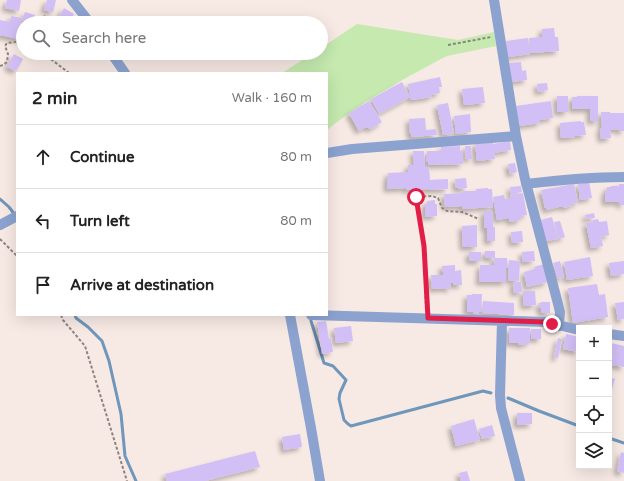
<!DOCTYPE html>
<html lang="en">
<head>
<meta charset="utf-8">
<style>
  :root { --surface:#fff; --page:#f2f2f2; --text:#222; --muted:#767676; --line:#e0e0e0 }
  body { margin:0; font-family:"Varela Round",sans-serif; background:var(--page); color:var(--text) }
  .controls { position:absolute; right:12px; bottom:12px; display:grid; overflow:hidden; border-radius:0px; box-shadow:0 4px 16px #0002 }
  .controls button { width:36px; height:36px; display:grid; place-items:center; padding:0; border:0; border-bottom:1px solid var(--line); background:var(--surface); color:var(--text); font:20px sans-serif }
  .stop { position:absolute; width:12px; height:12px; margin:-9px; border:3px solid #e11d48; border-radius:50%; background:#fff }
  .stop.end { background:#e11d48; border-color:#fff; box-shadow:0 1px 4px #0008 }
  .list { margin:0; padding:0; list-style:none }
  h2 { display:flex; justify-content:space-between; align-items:center; height:52px; margin:0; padding:0 16px; font-size:17px }
  h2 small { font-size:13px; font-weight:400; color:var(--muted) }
  .list li { display:grid; grid-template-columns:26px 1fr auto; gap:12px; align-items:center; box-sizing:border-box; height:64px; padding:0 16px; border-top:1px solid var(--line) }
  .list b { display:block; font-size:15px; white-space:nowrap }
  .list em { font-size:13px; font-style:normal; color:var(--muted) }
  .icon { flex:none; width:22px; height:22px; fill:none; stroke:currentColor; stroke-width:2; stroke-linecap:round; stroke-linejoin:round }
  .map { position:relative; flex:none; width:624px; height:481px; overflow:hidden }
  .search { position:absolute; background:var(--surface); box-shadow:0 4px 16px #0002; left:16px; top:16px; width:312px; height:44px; display:flex; align-items:center; gap:10px; box-sizing:border-box; padding:0 14px; border-radius:22px; color:var(--muted); font-size:15px }
  .panel { position:absolute; background:var(--surface); box-shadow:0 4px 16px #0002; left:16px; top:72px; width:312px; height:244px; border-radius:0px }
  .map>svg:first-child { display:block }
</style>
</head>
<body>
<div class="map">
<svg width="624" height="481" viewBox="0 0 624 481">
  <defs>
    <filter id="shadow"><feDropShadow dx="-3.5" dy="3.5" stdDeviation="2" flood-color="#0004"/></filter>
  </defs>
  <rect width="100%" height="100%" fill="#f7e9e4"/>
  <path fill="#c5e9af" d="M357 24 458 40 494 32 496 46 447 56 439 60C400 81 361 102 327 130V73H282L313 53H321V48Z"/>
  <g fill="none" stroke-linecap="round" stroke-linejoin="round">
    <path stroke="#6f96bb" stroke-width="3" d="M0 199 9 207 15 215
      M75 315 76 318 88 327 102 341 109 361 121 414 125 456 136 481
      M311 321 324 363 333 366 346 380 340 393 339 399 344 420 348 424 351 426 483 391 491 393
      M508 398 539 411 579 426
      M609 438 624 443"/>
  </g>
  <path fill="#d2bff6" filter="url(#shadow)" d="M7 0H21L19 11 5 8Z
    M47 0H56L53 12 44 10Z
    M64 8 74 14 69 23H61L57 21Z
    M25 12 35 15 33 23 22 20Z
    M11 16 22 18 20 25 23 26V40L0 35V20L10 22Z
    M554 28 555 37H558L559 51 530 53 529 38 542 37V29Z
    M528 38 530 54 508 57 506 41Z
    M14 54 23 59 16 71 7 67Z
    M521 62 522 71 526 70 527 80 511 82 509 63Z
    M440 77 442 87H439L440 93 431 95 432 97 411 100 408 84Z
    M402 82 410 97 379 114 371 99Z
    M547 83 548 90 538 92 537 84Z
    M483 87 485 103 464 105 462 89Z
    M557 96H568V112H557Z
    M577 96H598V121H590V109H572V97H577Z
    M369 101 382 122 371 129 366 127 359 131 349 113Z
    M551 101 553 118 540 120V123L519 126 516 106Z
    M448 103 454 133 443 135 437 105Z
    M601 112H610V113H624V131H619V129L610 130 611 138 601 139 600 128H602Z
    M470 114 471 132 456 134 454 116Z
    M425 118 426 130 436 129 437 135 411 137V133L410 134 409 119Z
    M581 121V122H584L586 135 575 136V137L561 138 560 123Z
    M510 141 511 150 494 153 495 159 477 161 475 143 493 142V144Z
    M460 146V151H463V164L428 165V162H426V157H427V151H441V147Z
    M465 146H471L472 159H466Z
    M413 151H424L425 167H429L430 180 448 179V189L428 190V189L406 190V188L387 189V178H388V173L408 172V165H414Z
    M515 163 517 172 510 174 508 164Z
    M466 178 467 188 458 189V188H456L455 179Z
    M589 182 592 198 580 200 578 184Z
    M574 184 578 203 571 204 572 206 563 208V206L546 210V208H545L541 190Z
    M619 184H624V205H620V202H605V191H607V187H611V186H619Z
    M521 186 522 192 511 194 510 187Z
    M488 188V189H492L493 207 462 209V206L445 207 444 194 463 193V191H476V189Z
    M523 193 527 215 520 216 521 220 510 222 509 218 497 220 493 197 504 195 505 199 511 198 510 195Z
    M435 200V204H437V216L425 217V204H427V201Z
    M484 211H493V227H495V241H487V228H484Z
    M594 213 595 218 586 219 585 215Z
    M552 217 558 239 546 241 541 220Z
    M598 219 599 222 607 221 609 235 601 237 603 246 591 248 586 223 593 222V220Z
    M560 221 565 237 559 239 554 222Z
    M477 225V247H463L462 226Z
    M522 231 523 242 512 243 511 232Z
    M485 251H495V258H485Z
    M534 251 535 261 523 262 522 252Z
    M469 252H481V261H469Z
    M590 257 593 276 567 280 564 262Z
    M494 258H507L508 268H506V282H479L480 265H494Z
    M509 260 520 261 519 281 508 280Z
    M560 261 564 277 558 279 553 263Z
    M624 261V274L611 276 609 263Z
    M544 264 548 282 527 287 524 272 535 269 534 267Z
    M455 265V271L461 270 462 285H453V283H450L451 289H446V288L432 289 431 275H443V272H442V266Z
    M513 282H521L522 292 514 293Z
    M597 284 599 295 605 294 608 317 573 323 568 288Z
    M523 291H535L536 305 524 306Z
    M472 294H482L481 312H479V314H473V312H467V295H472Z
    M483 301 514 303V315L482 313Z
    M541 302H550V313H541V308H539V303H541Z
    M624 302V319L618 320 615 303Z
    M326 321 329 339 331 338 333 352 322 354 317 322Z
    M351 326 353 341 336 343 334 328Z
    M509 328H530V343H525V345L518 344V343H509Z
    M531 329H541V339H531Z
    M566 334 579 337V352L563 349Z
    M558 338 562 339 558 358 554 357Z
    M611 343 624 346V367L612 365V362L609 361V352Z
    M609 377 615 379 609 399Z
    M517 413H532V424L517 425Z
    M474 419 480 440 456 446 451 426Z
    M492 425 495 436 482 439 479 429Z
    M300 434 302 447 284 450 282 437Z
    M255 451 260 467 205 481H167L165 474Z
    M621 452 624 453V473L617 471Z
    M467 471 470 481H461L459 473Z"/>
  <g fill="none" stroke-linecap="round" stroke-linejoin="round">
    <path stroke="#8d8481" stroke-width="2" stroke-dasharray="3 2" stroke-linecap="butt" d="M42 23 45 15
      M448 45 491 37
      M43 53 69 73
      M0 66 3 65 7 62 8 54 5 46 7 43 23 41
      M0 239 17 256
      M426 309 424 246 416 197 432 196 438 198 442 208 447 211 462 212 479 219
      M61 315 63 320 85 346 127 481"/>
    <path stroke="#8ca3d0" stroke-width="10" d="M72 0 90 23
      M494 0 516 136 525 179 557 300 560 312 559 326
      M111 53 125 73
      M327 153 352 149 516 136
      M526 184C559 180 591 177 624 177
      M0 225 17 216
      M290 315 311 428 320 481
      M311 315 546 322 579 330
      M502 321 500 395 501 408 520 481
      M609 334 624 336"/>
  </g>
  <g fill="none" stroke-linecap="round" stroke-linejoin="round">
    <path stroke="#e11d48" stroke-width="5" d="M416 197 424 246 428 318 546 322 552 324"/>
  </g>
</svg>
<div class="controls">
<button>+</button>
<button>−</button>
<button><svg class="icon" aria-label="locate" viewBox="0 0 24 24"><circle cx="12" cy="12" r="6"/><path d="M12 2v4M12 18v4M2 12h4M18 12h4"/></svg></button>
<button><svg class="icon" aria-label="layers" viewBox="0 0 24 24"><path d="M12 4l9 5-9 5-9-5zM3 14l9 5 9-5"/></svg></button>
</div>
<div class="stop" style="left:416px;top:197px"></div>
<div class="stop end" style="left:552px;top:324px"></div>
<div class="search"><svg class="icon" aria-label="search" viewBox="0 0 24 24"><circle cx="10" cy="10" r="6"/><path d="M15 15l6 6"/></svg>Search here</div>
<section class="panel">
<h2>2 min<small>Walk · 160 m</small></h2>
<ul class="list">
<li><svg class="icon" aria-label="ahead" viewBox="0 0 24 24"><path d="M12 20V5M6 11l6-6 6 6"/></svg><div><b>Continue</b></div><em>80 m</em></li>
<li><svg class="icon" aria-label="left" viewBox="0 0 24 24"><path d="M17 20v-9H6M10 6l-5 5 5 5"/></svg><div><b>Turn left</b></div><em>80 m</em></li>
<li><svg class="icon" aria-label="arrive" viewBox="0 0 24 24"><path d="M6 21V4h12l-3 4 3 4H6"/></svg><div><b>Arrive at destination</b></div></li>
</ul>
</section>
</div>
</body>
</html>
